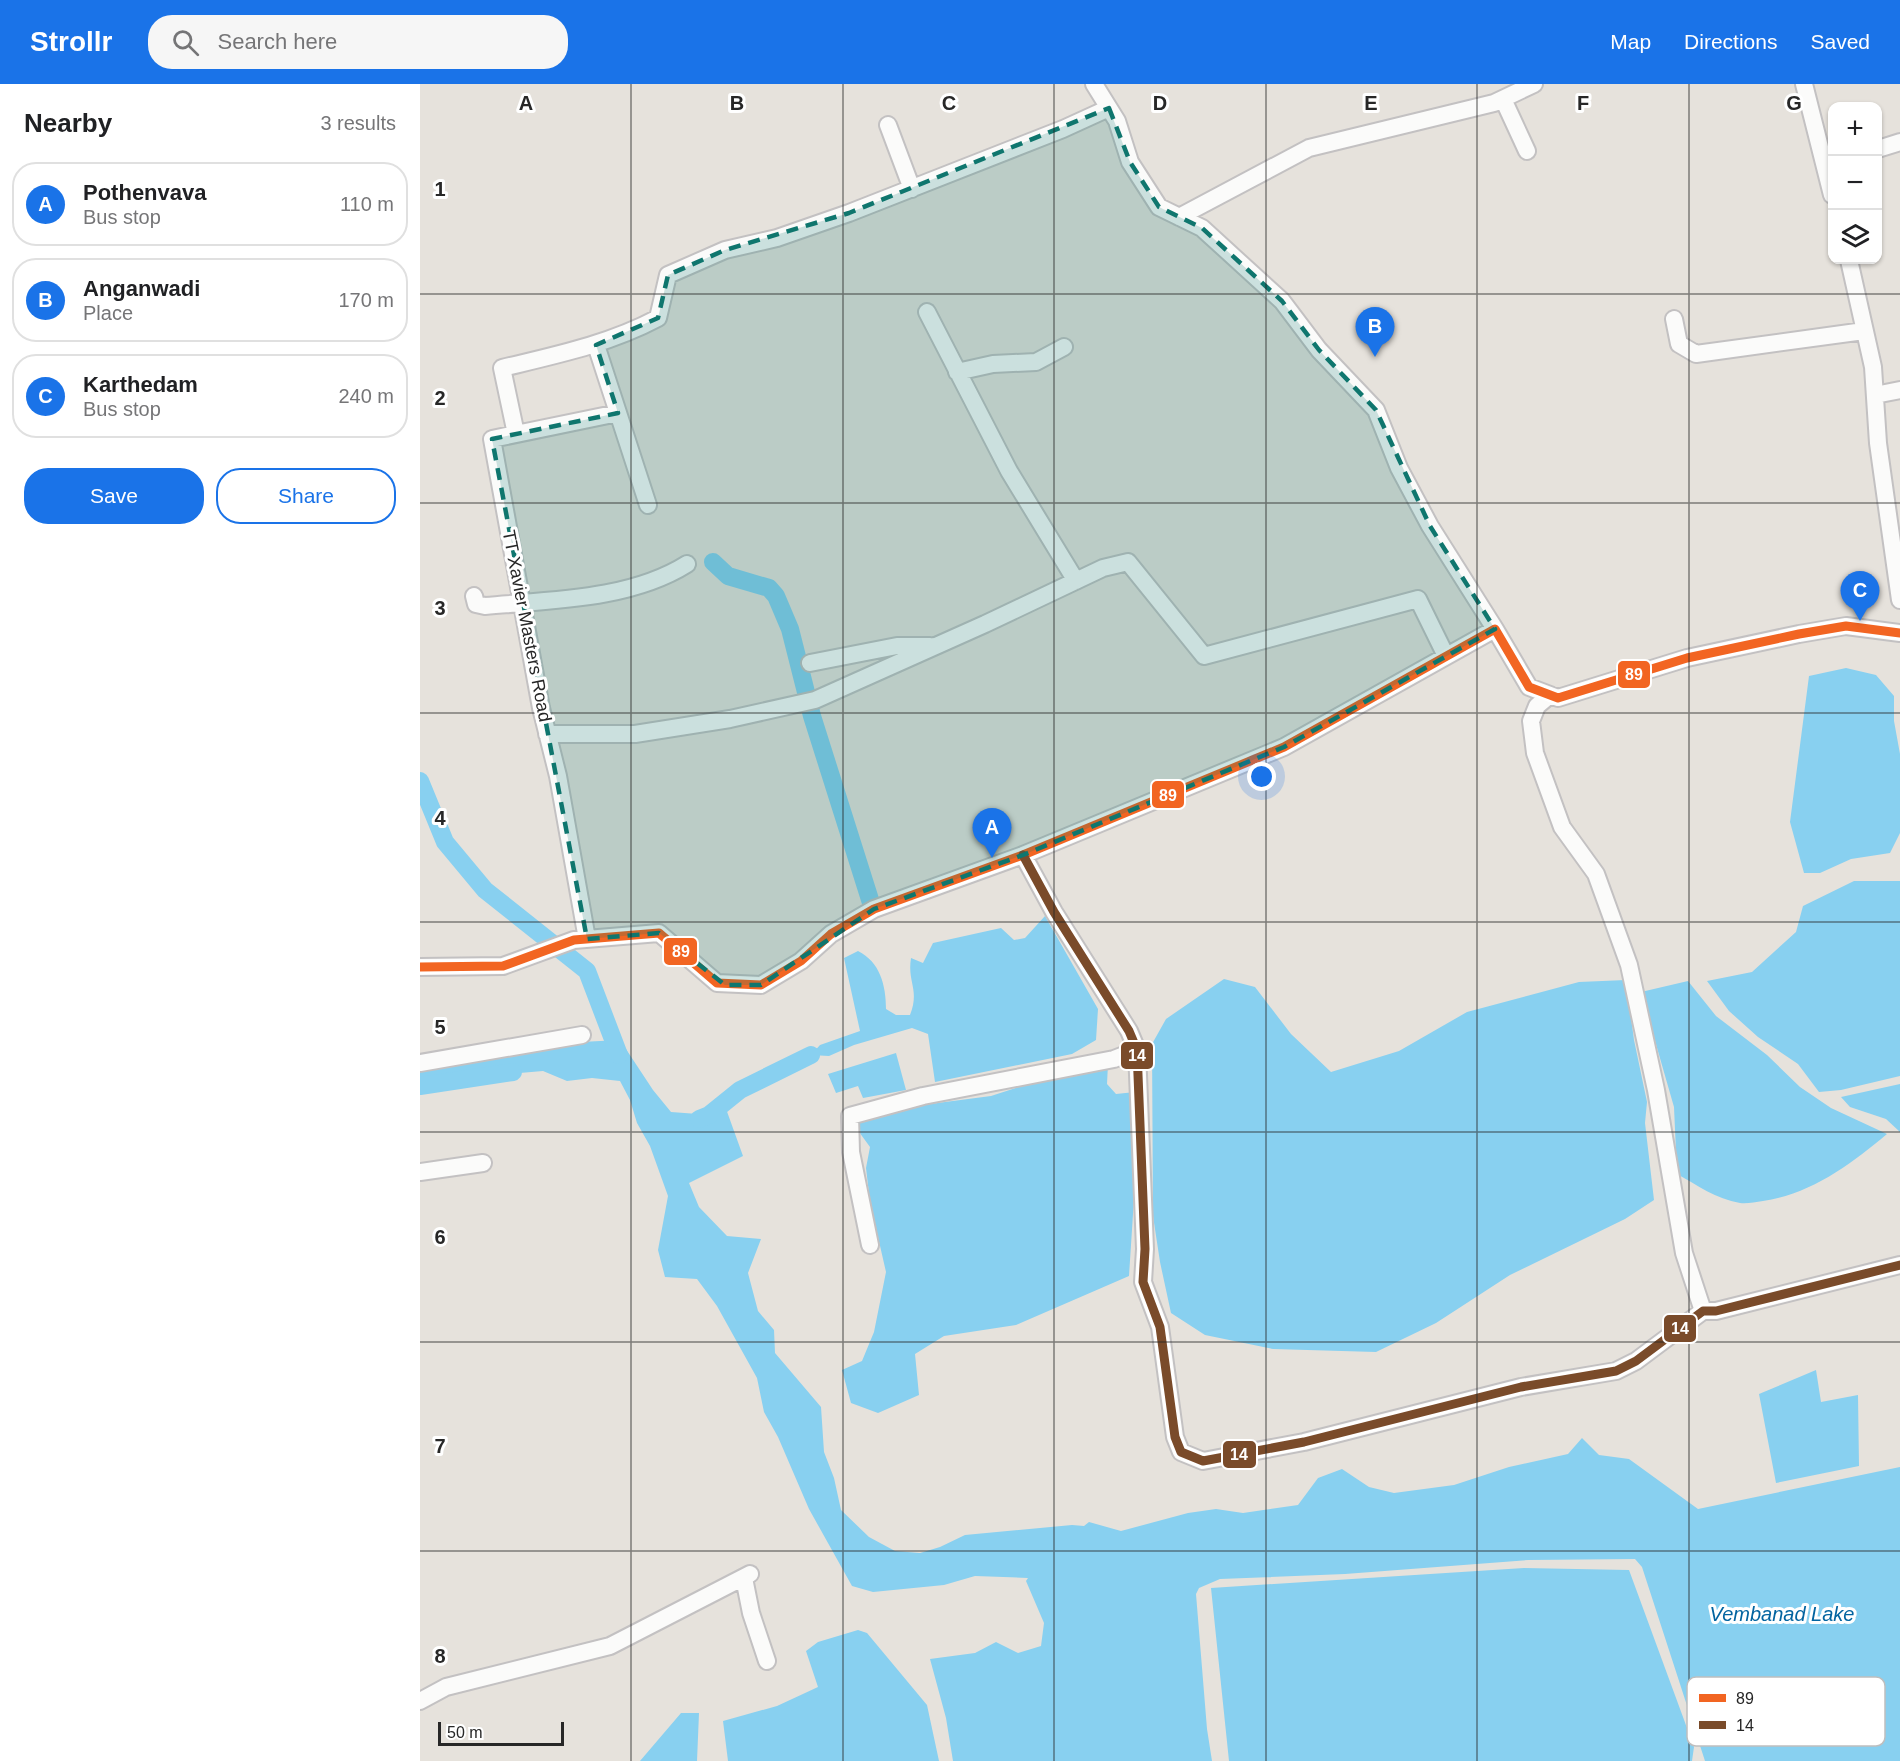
<!DOCTYPE html>
<html lang="en">
<head>
<meta charset="utf-8">
<style>
  :root { --surface:#fff; --page:#f6f6f6; --text:#202124; --muted:#757577; --line:#e0e0e0; --accent:#1a73e8 }
  body { margin:0; font-family:Helvetica,sans-serif; background:var(--page); color:var(--text) }
  .controls { position:absolute; right:18px; top:18px; display:grid; overflow:hidden; border-radius:12px; box-shadow:0 2px 4px #0004 }
  .controls button { width:54px; height:54px; display:grid; place-items:center; padding:0; border:0; border-bottom:2px solid var(--line); background:var(--surface); color:var(--text); font:30px sans-serif }
  .scale { position:absolute; left:18px; bottom:15px; width:126px; box-sizing:border-box; padding-left:6px; border:3px solid #272727; border-top:0; font-size:16px; line-height:21px; white-space:nowrap; color:#272727; -webkit-text-stroke:4px #fff; paint-order:stroke }
  .you { position:absolute; left:842px; top:693px; width:21px; height:21px; margin:-15px; border:4px solid #fff; border-radius:50%; background:#1a73e8; box-shadow:0 0 0 9px #1a73e833 }
  .badge { display:grid; place-items:center; width:39px; height:39px; border-radius:50%; background:var(--accent); color:#fff; font-size:20px; font-weight:700 }
  .pin { position:absolute; translate:-50% -50px; filter:drop-shadow(0 2px 3px #0008) }
  .pin::after { content:''; position:absolute; top:32px; width:21px; height:18px; background:inherit; clip-path:polygon(0 0,100% 0,50% 100%) }
  .list { margin:0; padding:0; list-style:none }
  h2 { display:flex; justify-content:space-between; align-items:center; height:78px; margin:0; padding:0 24px; font-size:26px }
  h2 small { font-size:20px; font-weight:400; color:var(--muted) }
  .list li { display:grid; grid-template-columns:39px 1fr auto; gap:18px; align-items:center; box-sizing:border-box; height:84px; margin:0 12px 12px; padding:0 12px; border:2px solid var(--line); border-radius:24px }
  .list b { display:block; font-size:22px; white-space:nowrap }
  .list p { margin:0; font-size:20px; white-space:nowrap; color:var(--muted) }
  .list em { font-size:20px; font-style:normal; color:var(--muted) }
  .actions { display:flex; gap:12px; padding:18px 24px }
  .actions a { flex:1; padding:14px 0; border:2px solid var(--accent); border-radius:24px; text-align:center; font-size:21px; color:var(--accent) }
  .actions .main { background:var(--accent); color:#fff }
  .icon { flex:none; width:33px; height:33px; fill:none; stroke:currentColor; stroke-width:2; stroke-linecap:round; stroke-linejoin:round }
  .map { position:relative; flex:none; width:1480px; height:1677px; overflow:hidden }
  header { display:flex; align-items:center; gap:36px; box-sizing:border-box; height:84px; padding:0 30px; background:var(--accent); color:#fff }
  header strong { font-size:28px }
  nav { display:flex; gap:33px; margin-inline-start:auto; font-size:21px }
  .search { width:420px; height:54px; background:var(--page); display:flex; align-items:center; gap:15px; box-sizing:border-box; padding:0 21px; border-radius:24px; color:var(--muted); font-size:22px }
  main { display:flex }
  aside { flex:1; background:var(--surface) }
  .map>svg:first-child { display:block }
</style>
</head>
<body>
<header>
<strong>Strollr</strong>
<div class="search"><svg class="icon" aria-label="search" viewBox="0 0 24 24"><circle cx="10" cy="10" r="6"/><path d="M15 15l6 6"/></svg>Search here</div>
<nav><a>Map</a><a>Directions</a><a>Saved</a></nav>
</header>
<main>
<aside>
<h2>Nearby<small>3 results</small></h2>
<ul class="list">
<li><span class="badge">A</span><div><b>Pothenvava</b><p>Bus stop</p></div><em>110 m</em></li>
<li><span class="badge">B</span><div><b>Anganwadi</b><p>Place</p></div><em>170 m</em></li>
<li><span class="badge">C</span><div><b>Karthedam</b><p>Bus stop</p></div><em>240 m</em></li>
</ul>
<div class="actions"><a class="main">Save</a><a>Share</a></div>
</aside>
<div class="map">
<svg width="1480" height="1677" viewBox="0 0 1480 1677">
  <rect width="100%" height="100%" fill="#e6e2dc"/>
  <path fill="#88d0f0" d="M1426 584 1456 591 1474 612V637L1480 670V749L1470 769 1431 775 1400 789H1384L1370 738 1389 592Z
    M1434 797H1480V992L1421 1006 1399 1008 1378 980 1338 953 1309 927 1287 897 1332 888 1376 848 1383 822Z
    M625 832 678 925 676 956 652 970 515 998 508 950 492 944 434 961 409 972 391 971 400 961 440 947 424 874 438 867C460 878 466 901 466 925L476 931H490C500 905 487 899 491 874L503 879 513 859 581 844 594 856 605 854Z
    M804 895 835 903 871 950 911 988 979 967 1047 928 1159 898 1206 896 1214 956 1227 1018 1225 1039 1234 1116 1205 1135 1090 1191 1016 1239 956 1268 853 1265 785 1251 751 1229 740 1178 733 1132 732 960 746 935Z
    M1268 897 1296 932 1347 971 1380 1003 1411 1024 1467 1050C1430 1081 1391 1110 1343 1117 1335 1118 1327 1120 1320 1119 1296 1115 1277 1101 1257 1090L1254 1023 1221 908Z
    M200 956 233 1006 251 1028 278 1030 305 1022 323 1072 269 1099 279 1123 307 1152 341 1155 328 1189 338 1227 354 1246 355 1269 401 1323 404 1368 414 1394 421 1426 449 1453 475 1467 500 1469 520 1463 545 1451 652 1441 664 1442 669 1438 701 1447 768 1429 796 1425 823 1429 878 1421 898 1394 922 1385 949 1403 974 1409 1034 1401 1089 1383 1148 1370 1162 1354 1179 1371 1209 1375 1278 1425 1480 1383V1677H1285L1222 1483 1215 1475 1108 1476 925 1490 800 1495 779 1504 776 1510 787 1645 792 1677H533L526 1634 510 1575 555 1569 576 1558 598 1569 621 1562 624 1539 606 1497 608 1494 555 1492 524 1501 453 1508 432 1502 389 1425 358 1353 344 1328 337 1294 297 1222 277 1195 245 1193 238 1166 248 1112 230 1062 217 1039 210 1016 200 997 172 994 147 997 123 987 50 993 0 1004V987L161 958Z
    M476 969 486 1006 443 1014 438 1002 416 1009 408 990Z
    M688 980 687 1000 696 1010 715 1008 717 1068 709 1192 596 1241 524 1252 495 1270 499 1311 458 1329 431 1319 422 1286 442 1277 454 1248 466 1188 450 1118 446 1084 450 1063 434 1041 440 1035 487 1023 571 1012 620 996Z
    M1480 1000V1048L1466 1035 1430 1023 1421 1013Z
    M1396 1286 1401 1318 1438 1311 1439 1382 1356 1399 1339 1310Z
    M1104 1484 1209 1486 1274 1663 1272 1677H809L791 1504Z
    M438 1546 447 1549 507 1621 519 1677H308L303 1637 357 1622 398 1603 386 1567 398 1558Z
    M261 1629H279L277 1677H220Z"/>
  <g fill="none" stroke-linecap="round" stroke-linejoin="round">
    <path stroke="#88d0f0" stroke-width="18" d="M293 478 308 492 349 504 356 512 370 545 392 632 452 822
      M0 697 25 758 65 806 167 887 199 971
      M0 1002 93 988
      M279 1035 289 1031 320 1006 391 971"/>
    <g stroke="#c3c1c2" stroke-width="20">
      <path id="street" d="M674 0 697 37 710 78 739 123 782 144 862 217 899 266 956 326 979 384 1010 442 1075 545
        M1384 0 1412 111
        M1083 15 1107 67
        M468 41 492 105
        M1458 65 1480 58
        M759 133 889 64 1074 19 1114 0
        M1429 176 1453 283 1458 359 1480 516
        M507 228 589 387 656 497
        M1254 235 1259 260 1276 270 1444 247
        M176 261 228 421
        M537 288 573 280 616 278 644 263
        M1455 311 1480 306
        M96 350 82 284C136 271 189 260 238 234L248 191 305 166 357 154 429 129 643 45 689 24
        M54 512 56 520 65 522C130 516 210 516 267 480
        M390 579 477 562H510
        M1130 611 1117 622 1111 637 1115 669 1142 743 1176 790 1209 881 1236 1006 1264 1169 1283 1227
        M127 650H215L310 635 395 616 565 540 683 484 708 478 784 572 998 515 1026 572
        M603 771 634 828 709 947 717 966 725 1165 723 1198 740 1243 755 1353 761 1368 783 1377 884 1358 1101 1303 1196 1287 1216 1277 1283 1227H1296L1480 1181
        M167 855 138 692 121 624 72 355 198 329
        M0 883 83 882 154 856 239 849 297 899 341 901 381 877 411 850 454 825 603 771 864 663 1075 545 1109 603 1138 614 1267 574 1379 550 1426 542 1480 549
        M0 979 162 951
        M0 1088 63 1079
        M450 1161 431 1068 430 1032 503 1012 694 975 717 966
        M324 1494 331 1529 347 1577
        M0 1617 26 1603 190 1562 330 1490"/>
    </g>
    <use href="#street" stroke="#fbfbfa" stroke-width="16"/>
    <g stroke="#fff" stroke-width="14">
      <path id="bus-1" d="M0 883 83 882 154 856 239 849 297 899 341 901 381 877 411 850 454 825 603 771 864 663 1075 545 1109 603 1138 614 1267 574 1379 550 1426 542 1480 549"/>
    </g>
    <g stroke="#fff" stroke-width="14">
      <path id="bus-2" d="M603 771 634 828 709 947 717 966 725 1165 723 1198 740 1243 755 1353 761 1368 783 1377 884 1358 1101 1303 1196 1287 1216 1277 1283 1227H1296L1480 1181"/>
    </g>
    <use href="#bus-1" stroke="#f26522" stroke-width="9"/>
    <use href="#bus-2" stroke="#7a4b2a" stroke-width="9"/>
  </g>
  <path fill="#0f766e" fill-opacity="0.2" stroke="#0f766e" stroke-width="4.5" stroke-dasharray="12 8" stroke-linejoin="round" d="M689 24 710 78 739 123 782 144 862 217 899 266 956 326 1010 442 1075 545 864 663 603 771 454 825 341 901H305L239 849 167 855 72 355 198 329 176 261 238 234 248 191 305 166 429 129Z"/>
  <path fill="none" stroke="#272727" stroke-width="1.5" stroke-opacity="0.55" d="M211 0V1677M423 0V1677M634 0V1677M846 0V1677M1057 0V1677M1269 0V1677M0 210H1480M0 419H1480M0 629H1480M0 838H1480M0 1048H1480M0 1258H1480M0 1467H1480"/>
  <g text-anchor="middle" stroke-width="6" stroke-linejoin="round" paint-order="stroke">
    <g font-size="18" fill="#272727" stroke="#fff">
      <text transform="translate(107 542) rotate(79)" y="6">TT Xavier Masters Road</text>
    </g>
    <g font-size="20" font-style="italic" fill="#0364a0" stroke="#fff">
      <text x="1362" y="1537">Vembanad Lake</text>
    </g>
  </g>
  <rect x="1267" y="1593" width="198" height="69" rx="9" fill="#fff" stroke="#bebebe" stroke-width="1.5"/>
  <rect x="1279" y="1610" width="27" height="8" fill="#f26522"/>
  <rect x="1279" y="1637" width="27" height="8" fill="#7a4b2a"/>
  <g font-size="16" fill="#272727">
    <text x="1316" y="1620">89</text>
    <text x="1316" y="1647">14</text>
  </g>
  <g font-size="20" text-anchor="middle" font-weight="bold" fill="#272727" stroke="#fff" stroke-width="6" stroke-linejoin="round" paint-order="stroke">
    <text x="106" y="26">A</text>
    <text x="317" y="26">B</text>
    <text x="529" y="26">C</text>
    <text x="740" y="26">D</text>
    <text x="951" y="26">E</text>
    <text x="1163" y="26">F</text>
    <text x="1374" y="26">G</text>
    <text x="20" y="112">1</text>
    <text x="20" y="321">2</text>
    <text x="20" y="531">3</text>
    <text x="20" y="741">4</text>
    <text x="20" y="950">5</text>
    <text x="20" y="1160">6</text>
    <text x="20" y="1369">7</text>
    <text x="20" y="1579">8</text>
  </g>
  <g stroke="#fff" stroke-width="2">
    <rect x="1197" y="576" width="34" height="29" rx="6" fill="#f26522"/>
    <rect x="731" y="696" width="34" height="29" rx="6" fill="#f26522"/>
    <rect x="243" y="853" width="35" height="29" rx="6" fill="#f26522"/>
    <rect x="700" y="957" width="34" height="29" rx="6" fill="#7a4b2a"/>
    <rect x="1243" y="1230" width="34" height="29" rx="6" fill="#7a4b2a"/>
    <rect x="802" y="1356" width="35" height="29" rx="6" fill="#7a4b2a"/>
  </g>
  <g font-size="16" text-anchor="middle" font-weight="bold" fill="#fff">
    <text x="1214" y="596">89</text>
    <text x="748" y="717">89</text>
    <text x="261" y="873">89</text>
    <text x="717" y="977">14</text>
    <text x="1260" y="1250">14</text>
    <text x="819" y="1376">14</text>
  </g>
</svg>
<div class="controls">
<button>+</button>
<button>−</button>
<button><svg class="icon" aria-label="layers" viewBox="0 0 24 24"><path d="M12 4l9 5-9 5-9-5zM3 14l9 5 9-5"/></svg></button>
</div>
<div class="scale">50 m</div>
<div class="you"></div>
<div class="pin badge" style="left:572px;top:774px">A</div>
<div class="pin badge" style="left:955px;top:273px">B</div>
<div class="pin badge" style="left:1440px;top:537px">C</div>
</div>
</main>
</body>
</html>
